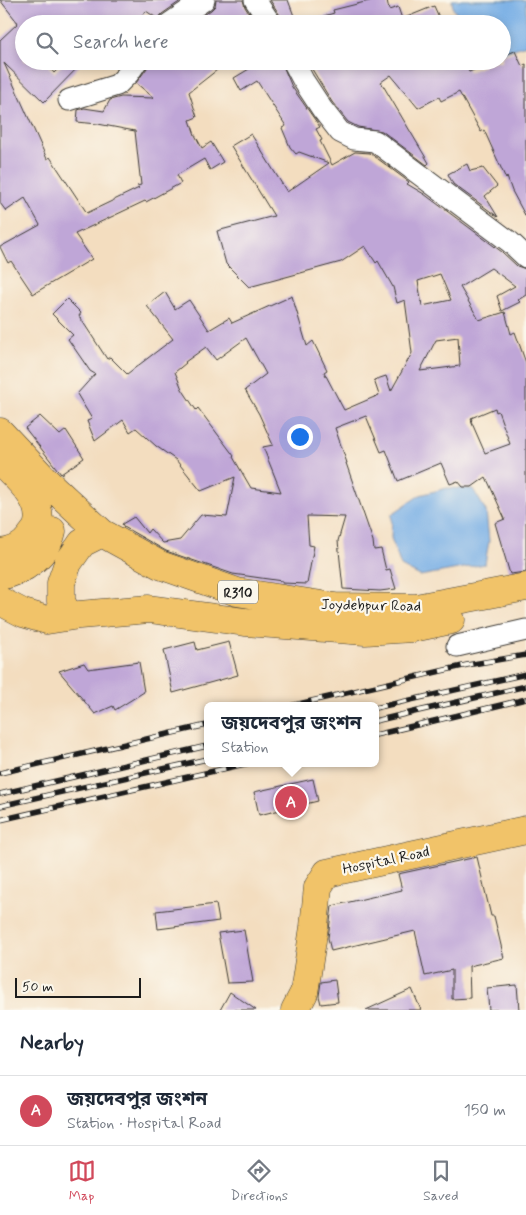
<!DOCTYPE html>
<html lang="en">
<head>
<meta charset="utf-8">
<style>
  :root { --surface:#fff; --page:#f6f6f7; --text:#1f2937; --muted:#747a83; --line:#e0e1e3; --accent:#d1495b }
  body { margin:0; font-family:Mynerve,"Noto Sans Bengali",sans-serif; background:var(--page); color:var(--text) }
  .scale { position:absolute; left:15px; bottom:12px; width:126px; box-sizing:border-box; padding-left:5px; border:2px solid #1c1c1c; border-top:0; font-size:14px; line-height:18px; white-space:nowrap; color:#1c1c1c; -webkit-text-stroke:4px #fbf7ec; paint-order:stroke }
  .you { position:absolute; left:299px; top:436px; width:18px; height:18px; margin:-12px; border:4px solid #fff; border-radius:50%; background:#1a73e8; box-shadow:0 0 0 8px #1a73e833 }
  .badge { display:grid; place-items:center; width:32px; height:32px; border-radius:50%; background:var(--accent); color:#fff; font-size:16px; font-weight:700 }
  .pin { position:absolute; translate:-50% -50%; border:2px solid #fff; box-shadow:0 1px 5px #0006 }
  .popup { position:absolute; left:204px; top:702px; width:175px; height:65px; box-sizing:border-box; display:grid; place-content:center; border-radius:8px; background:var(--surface); filter:drop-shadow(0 1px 4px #0005); font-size:16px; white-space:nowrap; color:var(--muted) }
  .popup b { font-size:19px; color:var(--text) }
  .popup::after { content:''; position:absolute; left:50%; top:100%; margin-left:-10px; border:10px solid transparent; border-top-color:var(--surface) }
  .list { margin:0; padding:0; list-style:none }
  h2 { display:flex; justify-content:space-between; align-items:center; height:65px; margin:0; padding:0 20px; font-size:21px }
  h2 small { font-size:16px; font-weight:400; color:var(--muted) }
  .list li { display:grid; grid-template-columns:32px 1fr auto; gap:15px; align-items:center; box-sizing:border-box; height:70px; padding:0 20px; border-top:1px solid var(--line) }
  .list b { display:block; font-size:19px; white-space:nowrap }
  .list p { margin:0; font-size:16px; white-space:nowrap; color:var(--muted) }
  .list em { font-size:16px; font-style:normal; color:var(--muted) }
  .icon { flex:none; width:28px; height:28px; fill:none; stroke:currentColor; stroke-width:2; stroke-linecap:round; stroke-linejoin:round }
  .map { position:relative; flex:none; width:526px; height:1010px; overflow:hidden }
  .search { position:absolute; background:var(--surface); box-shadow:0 2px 8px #0003; left:15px; right:15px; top:15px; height:55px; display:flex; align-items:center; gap:12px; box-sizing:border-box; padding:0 18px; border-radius:28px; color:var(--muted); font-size:19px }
  .sheet { height:135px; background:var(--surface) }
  nav { display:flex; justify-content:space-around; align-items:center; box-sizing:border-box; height:70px; border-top:1px solid var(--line); background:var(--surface); font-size:14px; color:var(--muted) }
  nav a { display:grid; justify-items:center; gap:2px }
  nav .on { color:var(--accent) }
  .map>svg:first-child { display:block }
</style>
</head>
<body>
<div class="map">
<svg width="526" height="1010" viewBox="0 0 526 1010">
  <rect width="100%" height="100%" fill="#fbf7ec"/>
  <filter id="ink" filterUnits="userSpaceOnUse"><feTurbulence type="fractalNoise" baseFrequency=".02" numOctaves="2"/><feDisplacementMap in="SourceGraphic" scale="10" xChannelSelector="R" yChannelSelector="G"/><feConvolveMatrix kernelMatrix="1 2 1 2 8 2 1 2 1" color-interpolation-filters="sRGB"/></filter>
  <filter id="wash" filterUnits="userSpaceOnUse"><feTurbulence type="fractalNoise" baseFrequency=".0096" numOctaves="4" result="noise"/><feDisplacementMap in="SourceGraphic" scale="20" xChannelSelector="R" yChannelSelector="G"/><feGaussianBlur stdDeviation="1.12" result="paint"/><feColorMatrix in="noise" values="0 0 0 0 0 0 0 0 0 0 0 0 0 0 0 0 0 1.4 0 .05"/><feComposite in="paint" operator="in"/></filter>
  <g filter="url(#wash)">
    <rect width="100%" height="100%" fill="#f3ddbf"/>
    <path fill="#76ade5" stroke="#496480" d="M452 0H526V45L502 53V24H468L453 9Z
      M447 488 473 489 486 511 489 541 485 564 420 576 401 566 391 538 392 514 420 495Z"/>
    <g id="blocks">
      <path fill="#bfa6d7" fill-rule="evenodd" d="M0 0H182L162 14 158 19 146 11 136 24H24V61H44L54 73 66 61H84L44 102 4 63 47 159 50 157 87 213 139 188 137 186 141 185 135 131 98 124 77 122 78 110 84 108 104 111 110 100 121 97 154 98 136 83 147 68 149 61H210L217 70 189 92 197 117 190 120 195 135 202 148 211 142 223 162 210 170 204 159 177 175 181 183 146 202 145 201 75 234 92 259 33 294 11 261 8 263 0 247 40 225 25 198 6 211 0 203V40L18 23Z
        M216 0H243L245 7 256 24H201L198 19 211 10 215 6Z
        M270 0H288L297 24H283L281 17Z
        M373 0H387L389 10 398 7 402 19 434 6 442 24H308V21L334 13 333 10Z
        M515 51 522 66 526 64V217L512 191 507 177 506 179 484 130 481 132 459 92 441 101 439 97 418 108 391 75 381 82 429 163 427 165 382 131 358 127 348 122 332 102 307 61H464L469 72 496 61H502V56Z
        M256 61H281L292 87 320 127 316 129 322 140 320 141 332 165 355 152 370 153 409 182 407 184 424 194 502 252 517 266 526 269V295L518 300 520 302 502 311 497 296 515 286 491 268 460 287 479 320 505 312 511 334 515 332 526 363V572L510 574 495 523 505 519 486 477 472 487H463L458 481 450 484 441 463 398 481 386 450 381 452 366 416 335 428 347 463H346L373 541 374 550 381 549 386 570 390 569 396 589 380 591 343 589 338 541 345 517 307 516 309 545 314 546 307 584 282 583V581L233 574 166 551 124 527 122 524 134 517 147 533 150 529 163 543 180 540 201 515 227 517 235 477 201 491 176 460 156 446 136 428 130 432 123 420 95 441 87 421 92 419 77 394 95 374 90 371 68 339 73 335 52 314 67 299 81 313 79 316 107 359 110 357 127 374 173 339 147 306 165 292 175 309 189 300 209 330 229 318 232 323 292 296 307 346 313 341 327 370 324 372 344 410 379 395 374 380 386 376 391 391 412 353 405 300 397 303 393 287 378 261 376 263 365 246 341 262 249 287 226 264 217 231 274 216 231 146 251 134 287 192 329 163 299 152 296 154 290 147 282 128 286 126 257 81 241 91 234 78 249 69ZM440 274 451 300 422 306 418 281ZM458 337 460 366 420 371 436 340ZM246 338 266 374 245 390 259 414 273 445 263 447 281 492 251 488 233 457 234 456 198 408 196 410 182 389 175 372 186 363 185 362 206 347 216 360ZM495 408 496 412 498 411 510 444 485 453 471 421 472 420 471 418Z
        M467 164 470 171 483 168 497 186 485 196 498 217 453 184 448 174Z
        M40 416 60 435 66 430 84 458 61 474 25 428Z
        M195 642 197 650 229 642 238 675 173 693 164 650Z
        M139 662 144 692 115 710 113 706 95 714 59 671 84 663 88 669Z
        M313 779 318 801 259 815 254 792Z
        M477 857 491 916H494L504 958 469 966 470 998 452 999V970L425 976 415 931 331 951 328 938 332 906 402 890 398 874Z
        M216 904 219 921 158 929 156 911Z
        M244 930 253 982 227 983 218 933Z
        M335 980 338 1002 321 1004 319 996 321 982Z
        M517 985 519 1010H489L487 988Z
        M412 989 421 1010H366Z
        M230 992 256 1010H220Z"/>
    </g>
  </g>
  <g filter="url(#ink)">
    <use href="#blocks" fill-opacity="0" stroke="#3c3934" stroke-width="1"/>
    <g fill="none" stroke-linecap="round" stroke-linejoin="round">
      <g stroke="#3c3934" stroke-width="23">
        <path id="minor" d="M255 0 271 24
          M169 24 204 0
          M293 61 303 80 322 109 340 132 354 139 375 141 510 242 526 257
          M69 100 117 85 129 73 137 61
          M457 646 526 630"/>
      </g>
      <g stroke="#3c3934" stroke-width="29">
        <path id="major" d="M0 432 48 483 102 533 160 565 237 592 335 607 416 608 526 587
          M0 461C16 478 46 501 37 527 36 530 32 534 30 537 23 547 12 552 0 553
          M0 576C23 572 47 555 52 531
          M0 601 23 613 47 620 79 615 149 609 245 622 365 631 413 628 451 620
          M69 616 61 602V583L68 563 82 543 102 533
          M295 1010 304 993 314 927 318 887 327 873 526 830"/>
      </g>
      <use href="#minor" stroke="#fff" stroke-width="21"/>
      <use href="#major" stroke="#f1c369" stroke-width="28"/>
      <g stroke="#1c1c1c" stroke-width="5.5">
        <path id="rail" d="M290 706 467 665 526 655
          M375 708 526 674
          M375 721 526 686
          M375 735 526 699
          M0 773 207 725
          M0 794 207 746
          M0 806 207 759
          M0 820 249 763"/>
      </g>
      <use href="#rail" stroke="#fbf7ec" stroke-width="4" stroke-dasharray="11" stroke-linecap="butt"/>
    </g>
  </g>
  <g text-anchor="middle" stroke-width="4.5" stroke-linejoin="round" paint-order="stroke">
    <rect fill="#fbf7ec" stroke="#5f5e5a" stroke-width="1" x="218" y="580.5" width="40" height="23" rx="4"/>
    <g font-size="14" font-weight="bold" fill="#1c1c1c">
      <text x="238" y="597">R310</text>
    </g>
    <g font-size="15" fill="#1c1c1c" stroke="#fbf7ec">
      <text transform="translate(371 605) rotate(1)" y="5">Joydebpur Road</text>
      <text transform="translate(386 860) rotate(-12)" y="5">Hospital Road</text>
    </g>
  </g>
</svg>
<div class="scale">50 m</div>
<div class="you"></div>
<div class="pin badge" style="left:291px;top:802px">A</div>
<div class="popup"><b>জয়দেবপুর জংশন</b>Station</div>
<div class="search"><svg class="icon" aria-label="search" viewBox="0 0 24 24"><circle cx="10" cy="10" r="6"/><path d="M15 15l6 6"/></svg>Search here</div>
</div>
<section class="sheet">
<h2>Nearby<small></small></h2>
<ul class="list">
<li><span class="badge">A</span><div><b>জয়দেবপুর জংশন</b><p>Station · Hospital Road</p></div><em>150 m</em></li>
</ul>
</section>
<nav>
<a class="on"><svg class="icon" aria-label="map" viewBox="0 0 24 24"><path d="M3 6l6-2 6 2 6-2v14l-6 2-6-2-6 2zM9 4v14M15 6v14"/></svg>Map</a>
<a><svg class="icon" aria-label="directions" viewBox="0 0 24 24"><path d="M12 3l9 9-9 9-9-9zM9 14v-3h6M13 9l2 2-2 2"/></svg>Directions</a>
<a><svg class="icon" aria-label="saved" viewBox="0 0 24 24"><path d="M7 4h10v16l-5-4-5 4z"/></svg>Saved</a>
</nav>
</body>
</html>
